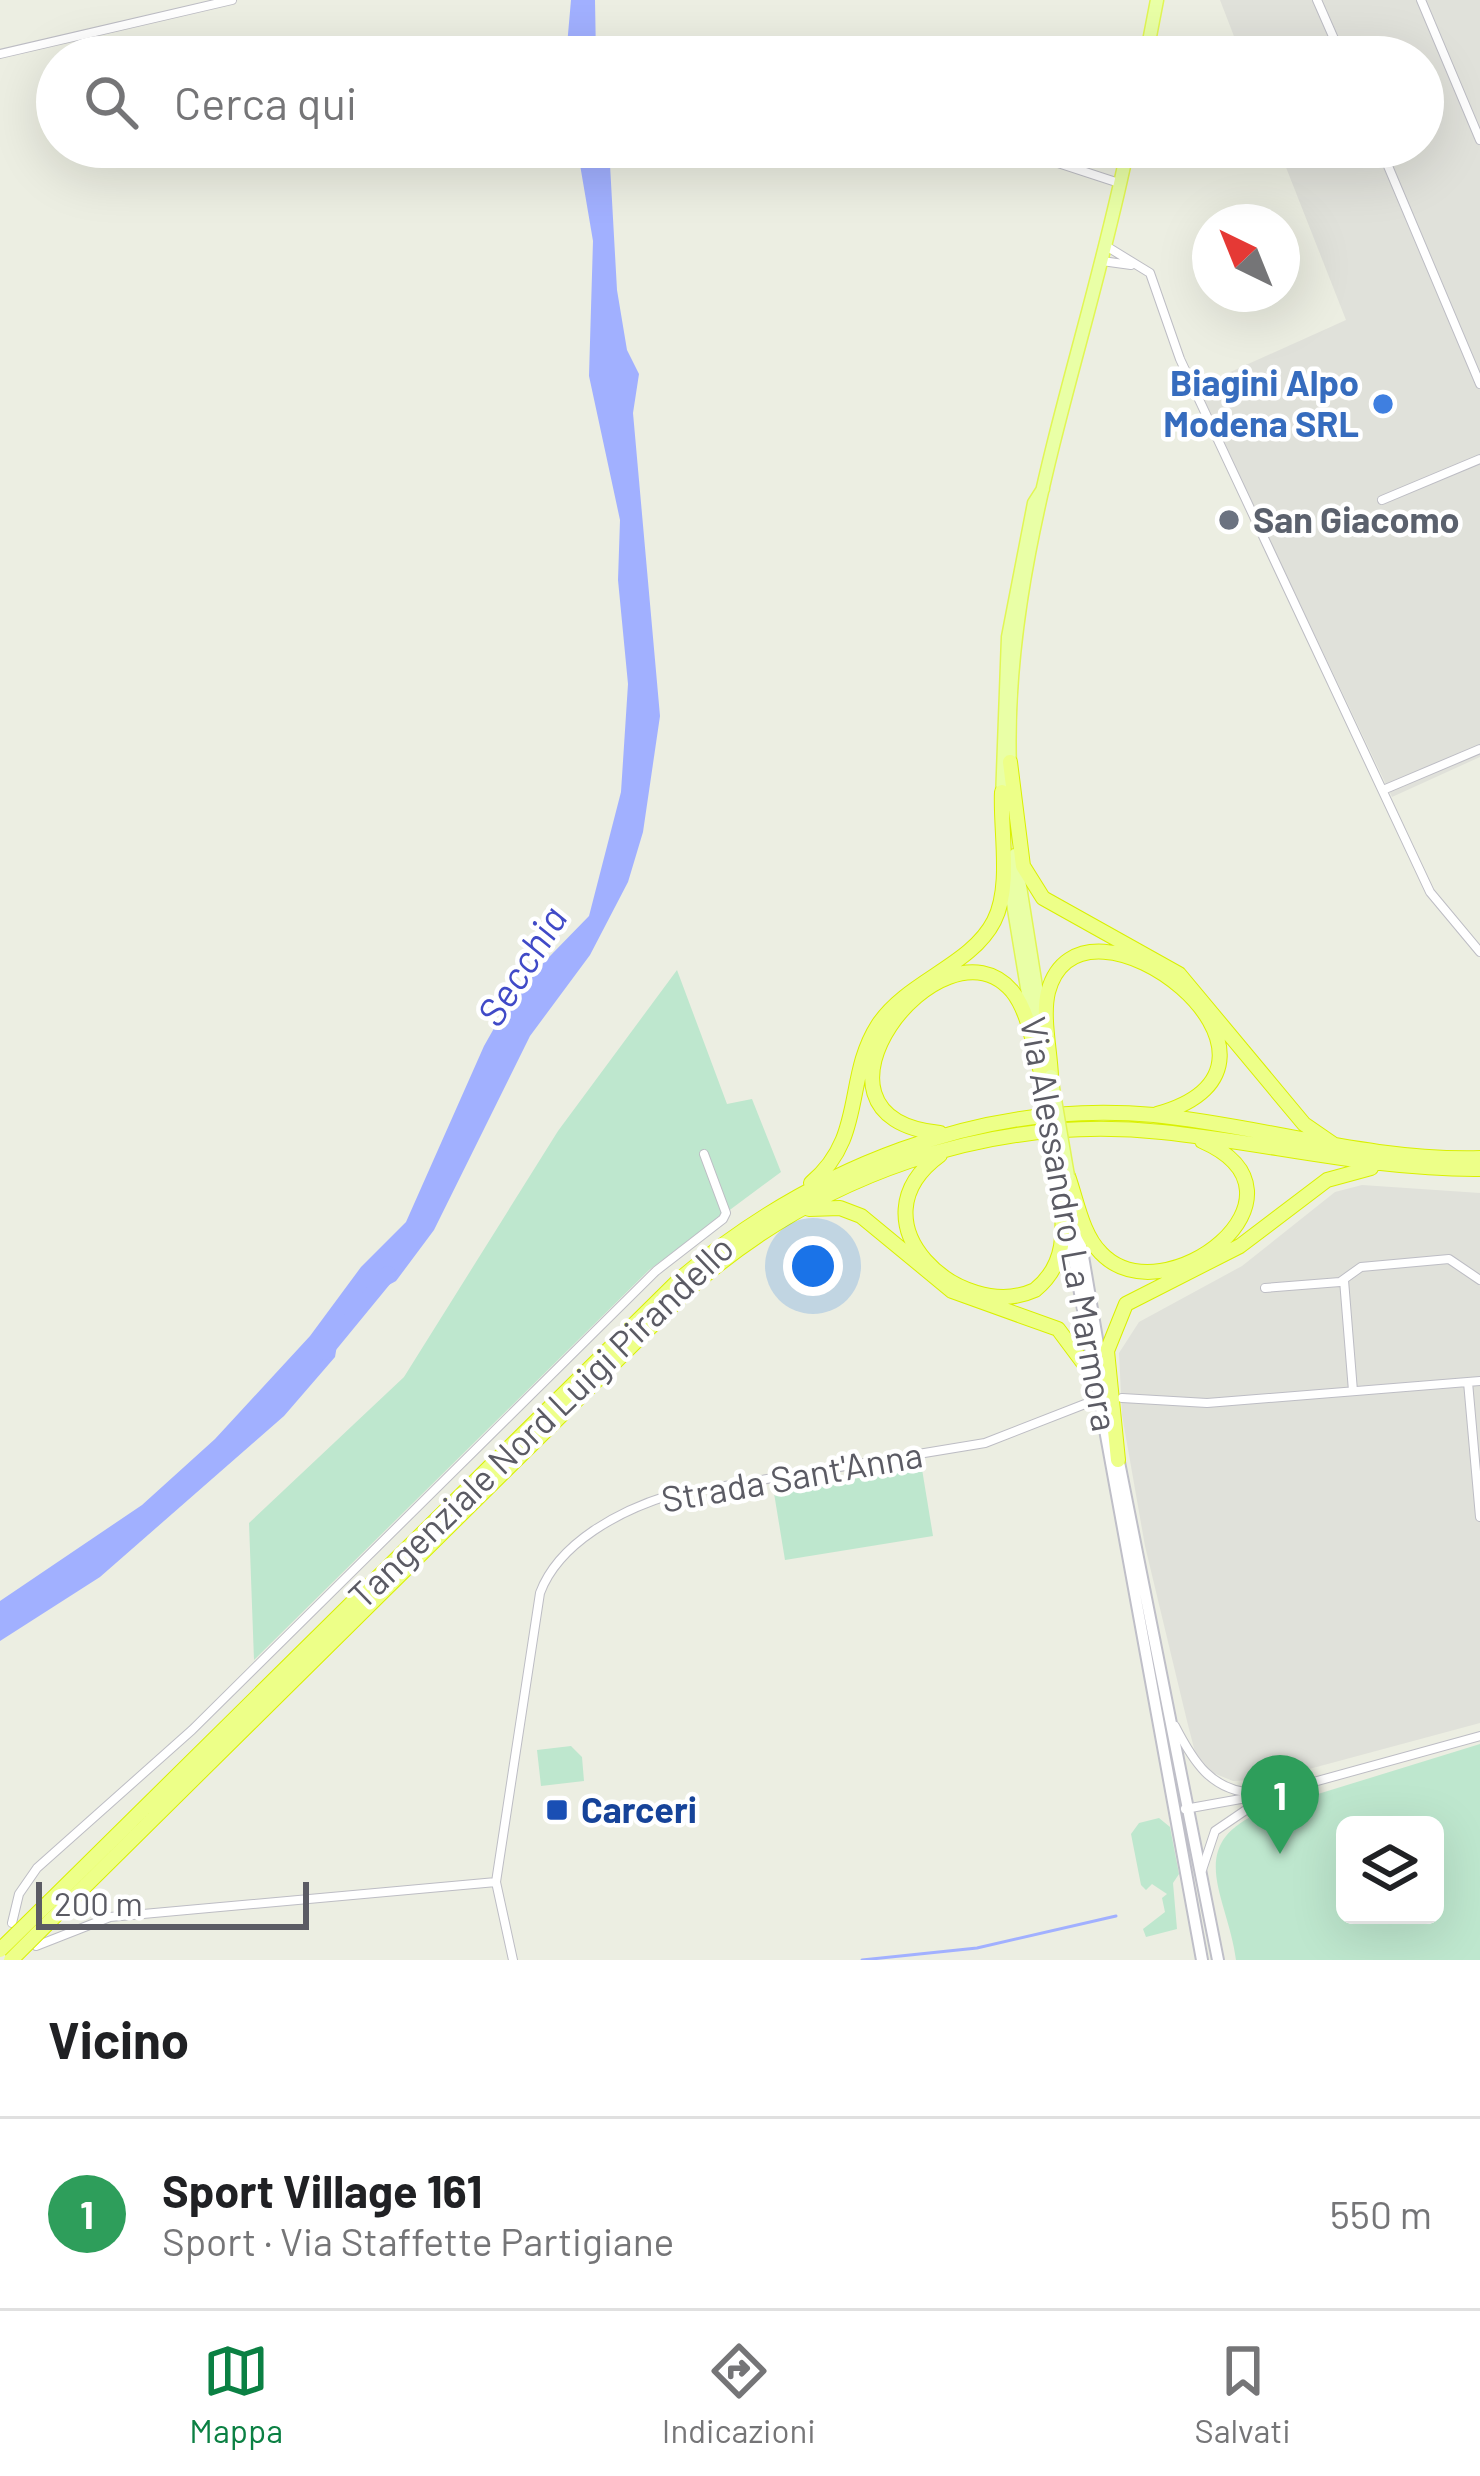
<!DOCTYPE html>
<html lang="it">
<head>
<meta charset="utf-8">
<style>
  :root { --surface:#fff; --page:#f2f2f2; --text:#202124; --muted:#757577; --line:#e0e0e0; --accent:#0b8043 }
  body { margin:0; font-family:Barlow,sans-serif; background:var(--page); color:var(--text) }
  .controls { position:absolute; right:36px; bottom:36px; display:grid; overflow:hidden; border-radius:18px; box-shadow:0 12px 48px #0002 }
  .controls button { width:108px; height:108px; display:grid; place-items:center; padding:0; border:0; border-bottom:3px solid var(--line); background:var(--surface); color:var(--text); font:60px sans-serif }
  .compass { position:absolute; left:1192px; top:204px; width:108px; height:108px; border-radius:50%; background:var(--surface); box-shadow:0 12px 48px #0002; rotate:317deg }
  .scale { position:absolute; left:36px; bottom:30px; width:273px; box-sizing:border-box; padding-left:12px; border:6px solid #5b5b64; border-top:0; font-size:33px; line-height:42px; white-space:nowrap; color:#5b5b64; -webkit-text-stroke:9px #fff; paint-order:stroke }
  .you { position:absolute; left:813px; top:1266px; width:42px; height:42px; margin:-30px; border:9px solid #fff; border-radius:50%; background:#1a73e8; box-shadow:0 0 0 18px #1a73e833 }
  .badge { display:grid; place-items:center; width:78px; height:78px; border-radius:50%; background:var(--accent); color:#fff; font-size:39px; font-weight:700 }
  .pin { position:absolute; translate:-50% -99px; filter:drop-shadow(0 3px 6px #0008) }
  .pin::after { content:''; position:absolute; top:63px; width:42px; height:36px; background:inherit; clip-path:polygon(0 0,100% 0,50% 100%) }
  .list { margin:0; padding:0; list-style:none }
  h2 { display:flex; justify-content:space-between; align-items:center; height:156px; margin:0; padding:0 48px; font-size:51px }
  h2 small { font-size:39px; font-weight:400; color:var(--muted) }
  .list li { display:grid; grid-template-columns:78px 1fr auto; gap:36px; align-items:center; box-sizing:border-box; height:192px; padding:0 48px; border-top:3px solid var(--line) }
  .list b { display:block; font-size:45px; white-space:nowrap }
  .list p { margin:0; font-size:39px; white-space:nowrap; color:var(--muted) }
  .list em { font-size:39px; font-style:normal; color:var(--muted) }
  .icon { flex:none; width:66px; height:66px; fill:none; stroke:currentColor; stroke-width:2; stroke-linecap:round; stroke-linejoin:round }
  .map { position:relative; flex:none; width:1480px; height:1960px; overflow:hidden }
  .search { position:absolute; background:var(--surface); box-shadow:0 12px 48px #0002; left:36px; right:36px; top:36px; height:132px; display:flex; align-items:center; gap:30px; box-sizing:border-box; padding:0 42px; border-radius:66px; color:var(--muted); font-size:45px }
  .sheet { height:348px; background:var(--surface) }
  nav { display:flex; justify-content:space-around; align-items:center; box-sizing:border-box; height:168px; border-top:3px solid var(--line); background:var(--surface); font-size:33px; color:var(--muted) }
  nav a { display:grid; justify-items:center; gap:6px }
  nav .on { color:var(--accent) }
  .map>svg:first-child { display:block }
</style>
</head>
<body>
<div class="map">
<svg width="1480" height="1960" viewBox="0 0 1480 1960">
  <rect width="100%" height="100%" fill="#eceee2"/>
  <path fill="#e0e1da" d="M1220 0H1480V757L1392 797 1197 387 1346 320 1278 147H1423V57H1242Z
    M1362 1185 1480 1193V1723L1272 1779 1233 1781 1211 1772 1195 1752 1187 1721 1145 1546 1122 1415 1119 1353 1139 1322 1242 1266 1335 1192Z"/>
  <path fill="#bee7ce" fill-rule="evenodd" d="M677 970 727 1104 752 1099 781 1172 649 1270 254 1660 249 1523 404 1377 558 1131Z
    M921 1463 933 1536 785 1560 773 1487Z
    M1480 1744V1960H1236C1228 1896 1182 1845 1263 1811ZM1345 1825H1435V1915H1345Z
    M571 1746 582 1757 584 1781 541 1786 537 1750Z
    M1159 1818 1170 1827 1179 1874 1173 1883 1177 1929 1146 1937 1143 1929 1165 1912 1162 1898 1167 1894 1152 1884 1146 1890 1141 1885 1131 1834 1139 1823Z"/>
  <path fill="#a1b0ff" d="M571 0H595L596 57H566Z
    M577 147H609L617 290 627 350 639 374 633 413 660 716 643 832 628 882 590 955 530 1036 434 1230 396 1281 360 1301 341 1322 335 1357 284 1416 100 1577 0 1641V1601L142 1505 215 1439 310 1336 361 1267 406 1222 484 1046 514 993 589 916 621 792 628 684 618 580 620 520 589 376 593 241Z"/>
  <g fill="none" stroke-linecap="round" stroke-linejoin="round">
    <path stroke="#a1b0ff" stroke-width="3" d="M862 1960 977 1948 1116 1916"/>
    <path stroke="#a1b0ff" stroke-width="16" d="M324 1352 388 1274"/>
    <g stroke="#bdbdc4" stroke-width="10">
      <path id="street" d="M1317 0 1342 57
        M1421 0 1480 140
        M690 43 733 57
        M0 54 232 0
        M1009 147 1119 183
        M1380 147 1480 384
        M1106 246 1150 273 1180 359 1430 892 1480 952
        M1102 261 1131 265
        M1382 500 1480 459
        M1383 790 1480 749
        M1344 1280 1353 1391
        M1265 1288 1340 1282 1361 1267 1449 1259 1480 1280
        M1468 1382 1480 1517
        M1122 1398 1207 1403 1480 1381
        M1175 1726C1193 1761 1211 1791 1254 1793
        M1185 1809 1274 1793 1480 1736
        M1202 1870 1215 1831 1262 1799
        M12 1923 19 1894 37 1868 192 1730 656 1271 723 1219 726 1213 704 1154
        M28 1938 36 1946 110 1917 496 1882
        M513 1960 496 1882 540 1593C559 1542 621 1510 670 1495L985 1443 1085 1404"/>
    </g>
    <g stroke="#bfbfc8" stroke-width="14">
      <path id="secondary" d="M1076 1215 1103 1374
        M1067 1222 1202 1960
        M1118 1457 1218 1960"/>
    </g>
    <g stroke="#e1f654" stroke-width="15">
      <path id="primary" d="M1146 57 1157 0
        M1010 768C1002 559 1087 350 1128 147
        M1002 799 1008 637 1034 503 1043 489
        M1015 855 1041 1018
        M1008 873 1033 1024"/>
    </g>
    <g stroke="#d9f000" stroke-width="16">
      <path id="highway" d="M1010 762 1023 866 1043 898 1179 974 1304 1124 1333 1144
        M1051 1076C1050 1050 1042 1017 1048 992 1081 868 1335 1064 1157 1114
        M940 1133C781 1118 942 910 1012 991 1030 1013 1034 1052 1043 1079
        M940 1155C848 1222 961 1324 1035 1290 1072 1260 1062 1220 1059 1178
        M1068 1176C1077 1201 1082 1234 1101 1253 1164 1319 1325 1195 1202 1141
        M811 1183C866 1137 844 1078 878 1025 907 981 971 966 994 921 1012 886 1000 830 1002 792
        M809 1209 840 1208 861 1216 952 1291 1058 1329 1096 1380
        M1118 1460 1107 1351 1126 1304 1240 1246 1327 1180 1371 1168
        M49 1902 681 1278C811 1168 982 1099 1154 1115 1263 1126 1368 1161 1480 1158
        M59 1912 689 1289C818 1175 989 1114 1162 1132 1269 1143 1372 1170 1480 1169"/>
    </g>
    <use href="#street" stroke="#fff" stroke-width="8"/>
    <use href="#secondary" stroke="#fff" stroke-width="10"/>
    <use href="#primary" stroke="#e9ffa6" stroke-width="12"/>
    <use href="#highway" stroke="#edff88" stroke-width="14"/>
    <g stroke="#e1f654" stroke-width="15" stroke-linecap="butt">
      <path id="primary-bridge" d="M1051 1076 1068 1176
        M1043 1079 1059 1178"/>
    </g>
    <g stroke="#d9f000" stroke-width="16" stroke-linecap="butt">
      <path id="highway-bridge" d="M0 1950 49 1902
        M11 1960 59 1912"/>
    </g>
    <use href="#primary-bridge" stroke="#e9ffa6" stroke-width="12"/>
    <use href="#highway-bridge" stroke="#edff88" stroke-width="14"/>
  </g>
  <circle fill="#3f7fe0" stroke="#fff" stroke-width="4.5" cx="1383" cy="404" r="12"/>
  <circle fill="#6b7280" stroke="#fff" stroke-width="4.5" cx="1229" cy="520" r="12"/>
  <rect fill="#1a4fb4" stroke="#fff" stroke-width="4.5" x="545" y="1798" width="24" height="24" rx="6"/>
  <g text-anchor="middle" stroke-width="9" stroke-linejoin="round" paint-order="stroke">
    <g font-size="36" font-weight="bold" fill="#366cbe" stroke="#fff" text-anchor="end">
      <text x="1359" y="396">Biagini Alpo<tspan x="1359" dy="41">Modena SRL</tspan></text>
    </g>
    <g font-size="36" font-weight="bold" fill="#5b616d" stroke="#fff" text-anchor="start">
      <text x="1253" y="533">San Giacomo</text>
    </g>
    <g font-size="36" fill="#5b5b64" stroke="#fff">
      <text transform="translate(1069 1224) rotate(80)" y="13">Via Alessandro La Marmora</text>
      <text transform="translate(541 1422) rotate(-44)" y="13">Tangenziale Nord Luigi Pirandello</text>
      <text transform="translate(792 1477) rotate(-10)" y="13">Strada Sant'Anna</text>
    </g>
    <g font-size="36" font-weight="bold" fill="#164399" stroke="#fff" text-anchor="start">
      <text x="581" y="1823">Carceri</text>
    </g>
    <g font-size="39" font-style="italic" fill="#404ac7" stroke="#fff">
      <text transform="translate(522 966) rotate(-58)" y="14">Secchia</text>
    </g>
  </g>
</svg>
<div class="controls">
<button><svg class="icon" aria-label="layers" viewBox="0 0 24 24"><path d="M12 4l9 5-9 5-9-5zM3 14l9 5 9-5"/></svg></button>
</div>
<svg class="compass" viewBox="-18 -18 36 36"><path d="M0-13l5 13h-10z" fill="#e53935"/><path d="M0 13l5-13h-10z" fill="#757577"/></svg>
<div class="scale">200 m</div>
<div class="you"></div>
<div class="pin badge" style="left:1280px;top:1854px;background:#2e9e5b">1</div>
<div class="search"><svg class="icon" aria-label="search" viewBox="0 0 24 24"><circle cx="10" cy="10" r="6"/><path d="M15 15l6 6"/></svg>Cerca qui</div>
</div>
<section class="sheet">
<h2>Vicino<small></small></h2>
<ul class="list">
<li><span class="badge" style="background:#2e9e5b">1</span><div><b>Sport Village 161</b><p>Sport · Via Staffette Partigiane</p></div><em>550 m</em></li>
</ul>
</section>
<nav>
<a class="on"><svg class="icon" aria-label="map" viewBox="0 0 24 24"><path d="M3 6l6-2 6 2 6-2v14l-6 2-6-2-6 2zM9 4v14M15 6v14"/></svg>Mappa</a>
<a><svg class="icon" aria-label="directions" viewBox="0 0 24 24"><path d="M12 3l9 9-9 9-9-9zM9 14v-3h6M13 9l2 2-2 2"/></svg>Indicazioni</a>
<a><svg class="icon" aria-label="saved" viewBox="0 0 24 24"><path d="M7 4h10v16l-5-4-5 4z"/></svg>Salvati</a>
</nav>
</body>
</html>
